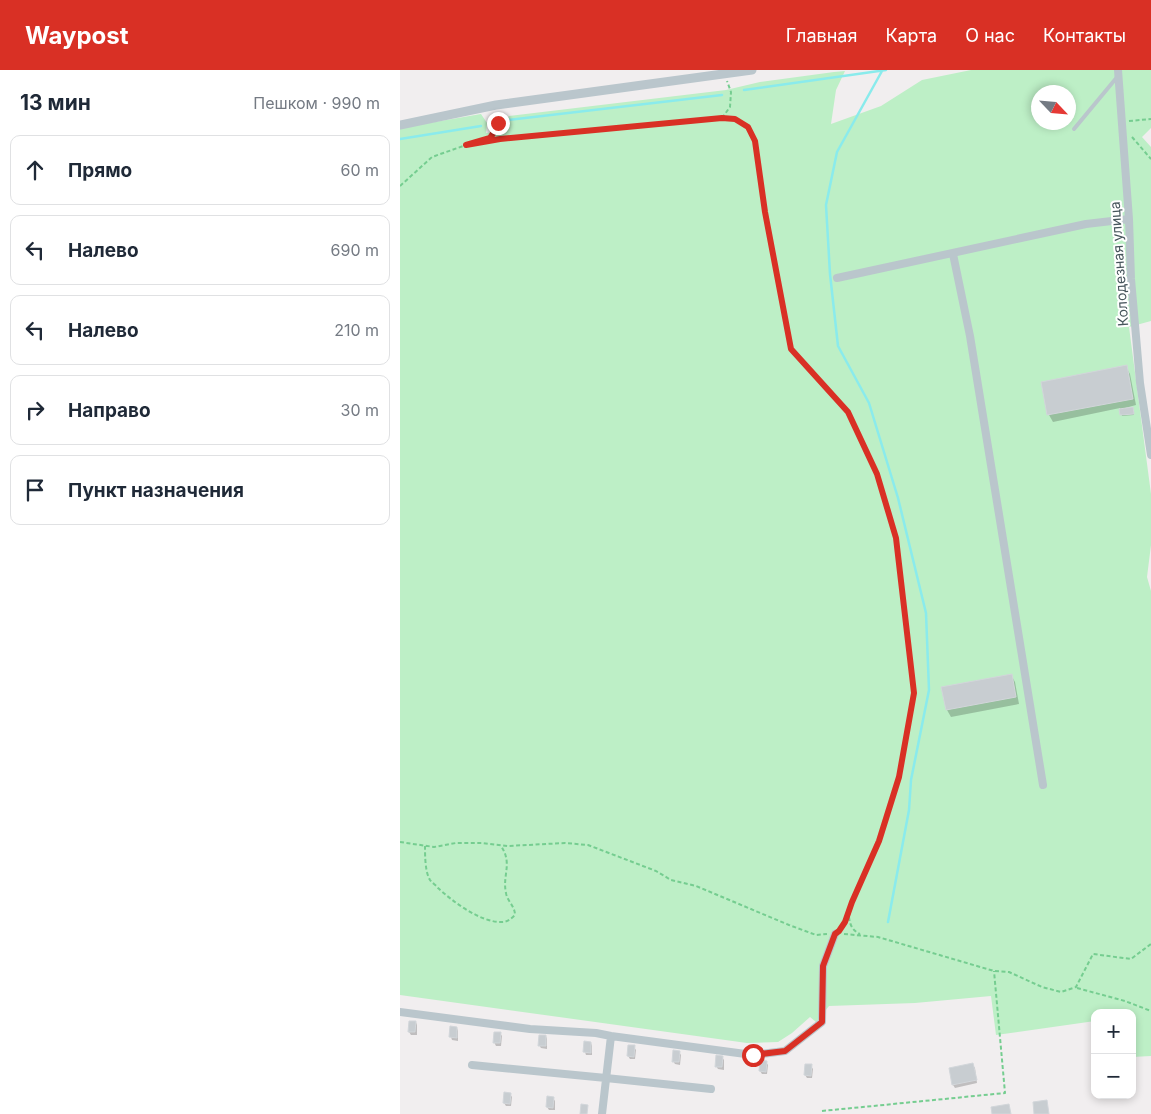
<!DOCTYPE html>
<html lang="ru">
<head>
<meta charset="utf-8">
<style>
  :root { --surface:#fff; --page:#f6f6f7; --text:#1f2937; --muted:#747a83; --line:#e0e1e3; --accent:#d93025 }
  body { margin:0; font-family:Inter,sans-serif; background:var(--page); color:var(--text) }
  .controls { position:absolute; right:15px; bottom:15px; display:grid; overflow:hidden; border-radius:10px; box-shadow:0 2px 8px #0003 }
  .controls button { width:45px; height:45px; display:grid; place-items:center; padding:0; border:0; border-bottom:1px solid var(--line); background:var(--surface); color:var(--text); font:25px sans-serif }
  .compass { position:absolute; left:631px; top:15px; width:45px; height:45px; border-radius:50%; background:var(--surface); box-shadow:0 2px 8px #0003; rotate:116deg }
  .stop { position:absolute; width:15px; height:15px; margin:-11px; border:4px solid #d93025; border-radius:50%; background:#fff }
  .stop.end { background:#d93025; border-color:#fff; box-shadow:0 1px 5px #0008 }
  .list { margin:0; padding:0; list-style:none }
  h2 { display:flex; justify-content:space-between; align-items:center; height:65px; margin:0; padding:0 20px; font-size:21px }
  h2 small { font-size:16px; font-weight:400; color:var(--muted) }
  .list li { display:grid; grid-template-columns:32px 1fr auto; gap:15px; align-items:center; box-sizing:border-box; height:70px; margin:0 10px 10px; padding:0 10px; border:1px solid var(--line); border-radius:10px }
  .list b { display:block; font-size:19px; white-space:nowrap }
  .list em { font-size:16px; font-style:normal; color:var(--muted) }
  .icon { flex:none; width:28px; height:28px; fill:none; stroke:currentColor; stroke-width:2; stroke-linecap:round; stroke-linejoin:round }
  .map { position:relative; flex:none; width:751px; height:1044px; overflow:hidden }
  header { display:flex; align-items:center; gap:30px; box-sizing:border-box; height:70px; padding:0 25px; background:var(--accent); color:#fff }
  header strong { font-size:24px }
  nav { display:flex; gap:28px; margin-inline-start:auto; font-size:18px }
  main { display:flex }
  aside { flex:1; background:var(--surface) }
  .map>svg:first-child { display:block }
</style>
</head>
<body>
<header>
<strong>Waypost</strong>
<nav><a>Главная</a><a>Карта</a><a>О нас</a><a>Контакты</a></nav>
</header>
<main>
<aside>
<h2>13 мин<small>Пешком · 990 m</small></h2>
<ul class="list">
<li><svg class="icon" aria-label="ahead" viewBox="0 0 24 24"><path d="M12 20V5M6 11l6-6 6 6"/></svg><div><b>Прямо</b></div><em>60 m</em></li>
<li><svg class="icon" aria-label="left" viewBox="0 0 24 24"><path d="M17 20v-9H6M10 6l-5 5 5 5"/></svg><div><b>Налево</b></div><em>690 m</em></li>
<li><svg class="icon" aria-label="left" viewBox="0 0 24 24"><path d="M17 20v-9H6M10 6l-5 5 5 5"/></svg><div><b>Налево</b></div><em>210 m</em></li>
<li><svg class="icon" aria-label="right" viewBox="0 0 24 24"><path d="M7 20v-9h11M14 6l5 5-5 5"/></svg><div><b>Направо</b></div><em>30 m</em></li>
<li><svg class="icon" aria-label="arrive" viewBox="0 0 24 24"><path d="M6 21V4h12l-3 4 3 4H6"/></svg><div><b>Пункт назначения</b></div></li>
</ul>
</aside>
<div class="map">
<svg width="751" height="1044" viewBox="0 0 751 1044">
  <rect width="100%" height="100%" fill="#f1eeef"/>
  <path fill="#bdefc6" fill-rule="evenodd" d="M571 0H751V58L742 67 751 77V251L729 257 751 424V475L747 507 751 521V986L732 987V943H695V951L596 965 591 926 515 933 429 936 416 952 410 947 392 963 378 972 347 973 0 925V58L81 44 87 53 86 63 107 60 103 53 109 46 326 20 360 12 434 2 445 1 436 20 431 54 481 36 522 10ZM638 22H668V52H638Z"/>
  <path fill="#0003" d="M726 297 730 304 736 335 725 338V339L733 340 734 345 722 346 720 338 653 352 649 345 643 313Z
    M611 605 615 612 619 634 551 647 547 640Z
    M16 952 17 955V965H11L9 962Z
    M57 958 58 961V971L52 970 51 967Z
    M100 963 102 966 101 976H96L94 972Z
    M146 966 147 969V979L141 978 139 975Z
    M191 973 192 976V985H186L185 982Z
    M234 977 236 980 235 989H230L228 986Z
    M279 982 281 985 280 995 275 994 273 991Z
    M322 987 324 990V1000L318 999 316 996Z
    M366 992 368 995 367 1004H362L360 1001Z
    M573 995 575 998 577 1013 555 1018 553 1015Z
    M411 996 413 999 412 1008H407L405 1005Z
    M110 1024 112 1027 111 1036H106L104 1033Z
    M153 1028 155 1031V1040H149L147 1037Z"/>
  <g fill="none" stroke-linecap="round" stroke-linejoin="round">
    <path stroke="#8aebec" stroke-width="2.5" d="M482 1 437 82 426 135 430 204 438 276 469 333 498 428 526 543 529 620 511 710 509 740 488 852
      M344 20 486 0
      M108 50 322 25
      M0 69 81 56"/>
  </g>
  <path fill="#c8cdd1" stroke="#d2d6da" d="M727 295 733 329 647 345 641 312Z
    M733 337 734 344 720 345 719 339Z
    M612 604 616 627 546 640 541 617Z
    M9 951H16L15 962H8Z
    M50 956 57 957V968L49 967Z
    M94 962H101L100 973H93Z
    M139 965H146V976H138Z
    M184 971 191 972V983L183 982Z
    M228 975H235L234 987 227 986Z
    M273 980 280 981 279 992H272Z
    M316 985 323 986 322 997H315Z
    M360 990 367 991 366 1002 359 1001Z
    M573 993 577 1010 552 1015 549 998Z
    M405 994H412L411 1006 404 1005Z
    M104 1022 111 1023 110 1034 103 1033Z
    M147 1026 154 1027 153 1038 146 1037Z
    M647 1030 649 1044H634L633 1032Z
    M181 1034 188 1035 187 1044H180Z
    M609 1034 611 1044H592L591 1037Z"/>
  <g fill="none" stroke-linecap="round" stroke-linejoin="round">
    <path stroke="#75cd90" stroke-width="2" stroke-dasharray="4 2.5" stroke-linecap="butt" d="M322 48 330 37 331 22 327 11
      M729 51 751 49
      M732 67 751 89
      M75 72C91 67 101 62 98 43
      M0 116 32 87 66 75 100 69 322 48 335 49 348 57 355 71 365 142 391 279 448 342 477 404 497 468 514 623 499 707 479 771 452 832 449 846 441 859
      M0 772 34 777 56 773H82L108 776 165 773 188 775 256 801 271 810 296 816 389 855 416 865 427 864
      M25 776C25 785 25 802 30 810 32 813 36 815 38 818 52 831 81 853 102 852 107 852 111 849 115 845 115 836 107 831 106 823 102 805 113 794 101 776
      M449 847C450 855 452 860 460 864
      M444 864 478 867 594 901 609 902 642 917 661 922 676 917 693 884 731 889 751 874
      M677 918 725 931 751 941
      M422 1041 605 1023 594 901"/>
    <path stroke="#bac6cc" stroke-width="4" d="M674 59 718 6"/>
    <path stroke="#bac6cc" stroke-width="8" d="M718 0 729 149 731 209 734 243 740 313 751 385
      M553 184 570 266 643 715
      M437 208 686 154 729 149
      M0 942 130 959 196 963 211 966 353 985 385 981 422 952 423 896 435 864
      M72 995 206 1008 311 1019
      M202 1044 211 966"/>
    <path stroke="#bac6cc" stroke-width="9" d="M0 55 96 35 352 0"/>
  </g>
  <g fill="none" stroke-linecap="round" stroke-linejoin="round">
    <path stroke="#d93025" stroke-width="6" d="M98 53 94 62 90 68 66 75 100 69 322 48 335 49 348 57 355 71 365 142 391 279 448 342 477 404 496 468 514 623 499 707 479 771 452 832 445 852 439 861 435 864 423 896 422 952 385 981 353 985"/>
  </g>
  <g text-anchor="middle" stroke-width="4" stroke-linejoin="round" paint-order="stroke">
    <g font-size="14" fill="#47565c" stroke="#fff">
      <text transform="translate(719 194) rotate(-94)" y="5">Колодезная улица</text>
    </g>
  </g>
</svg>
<div class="controls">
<button>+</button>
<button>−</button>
</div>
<svg class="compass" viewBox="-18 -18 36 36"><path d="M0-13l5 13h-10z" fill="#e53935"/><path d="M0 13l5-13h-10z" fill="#747a83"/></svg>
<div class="stop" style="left:353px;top:985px"></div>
<div class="stop end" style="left:98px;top:53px"></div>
</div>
</main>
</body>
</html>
